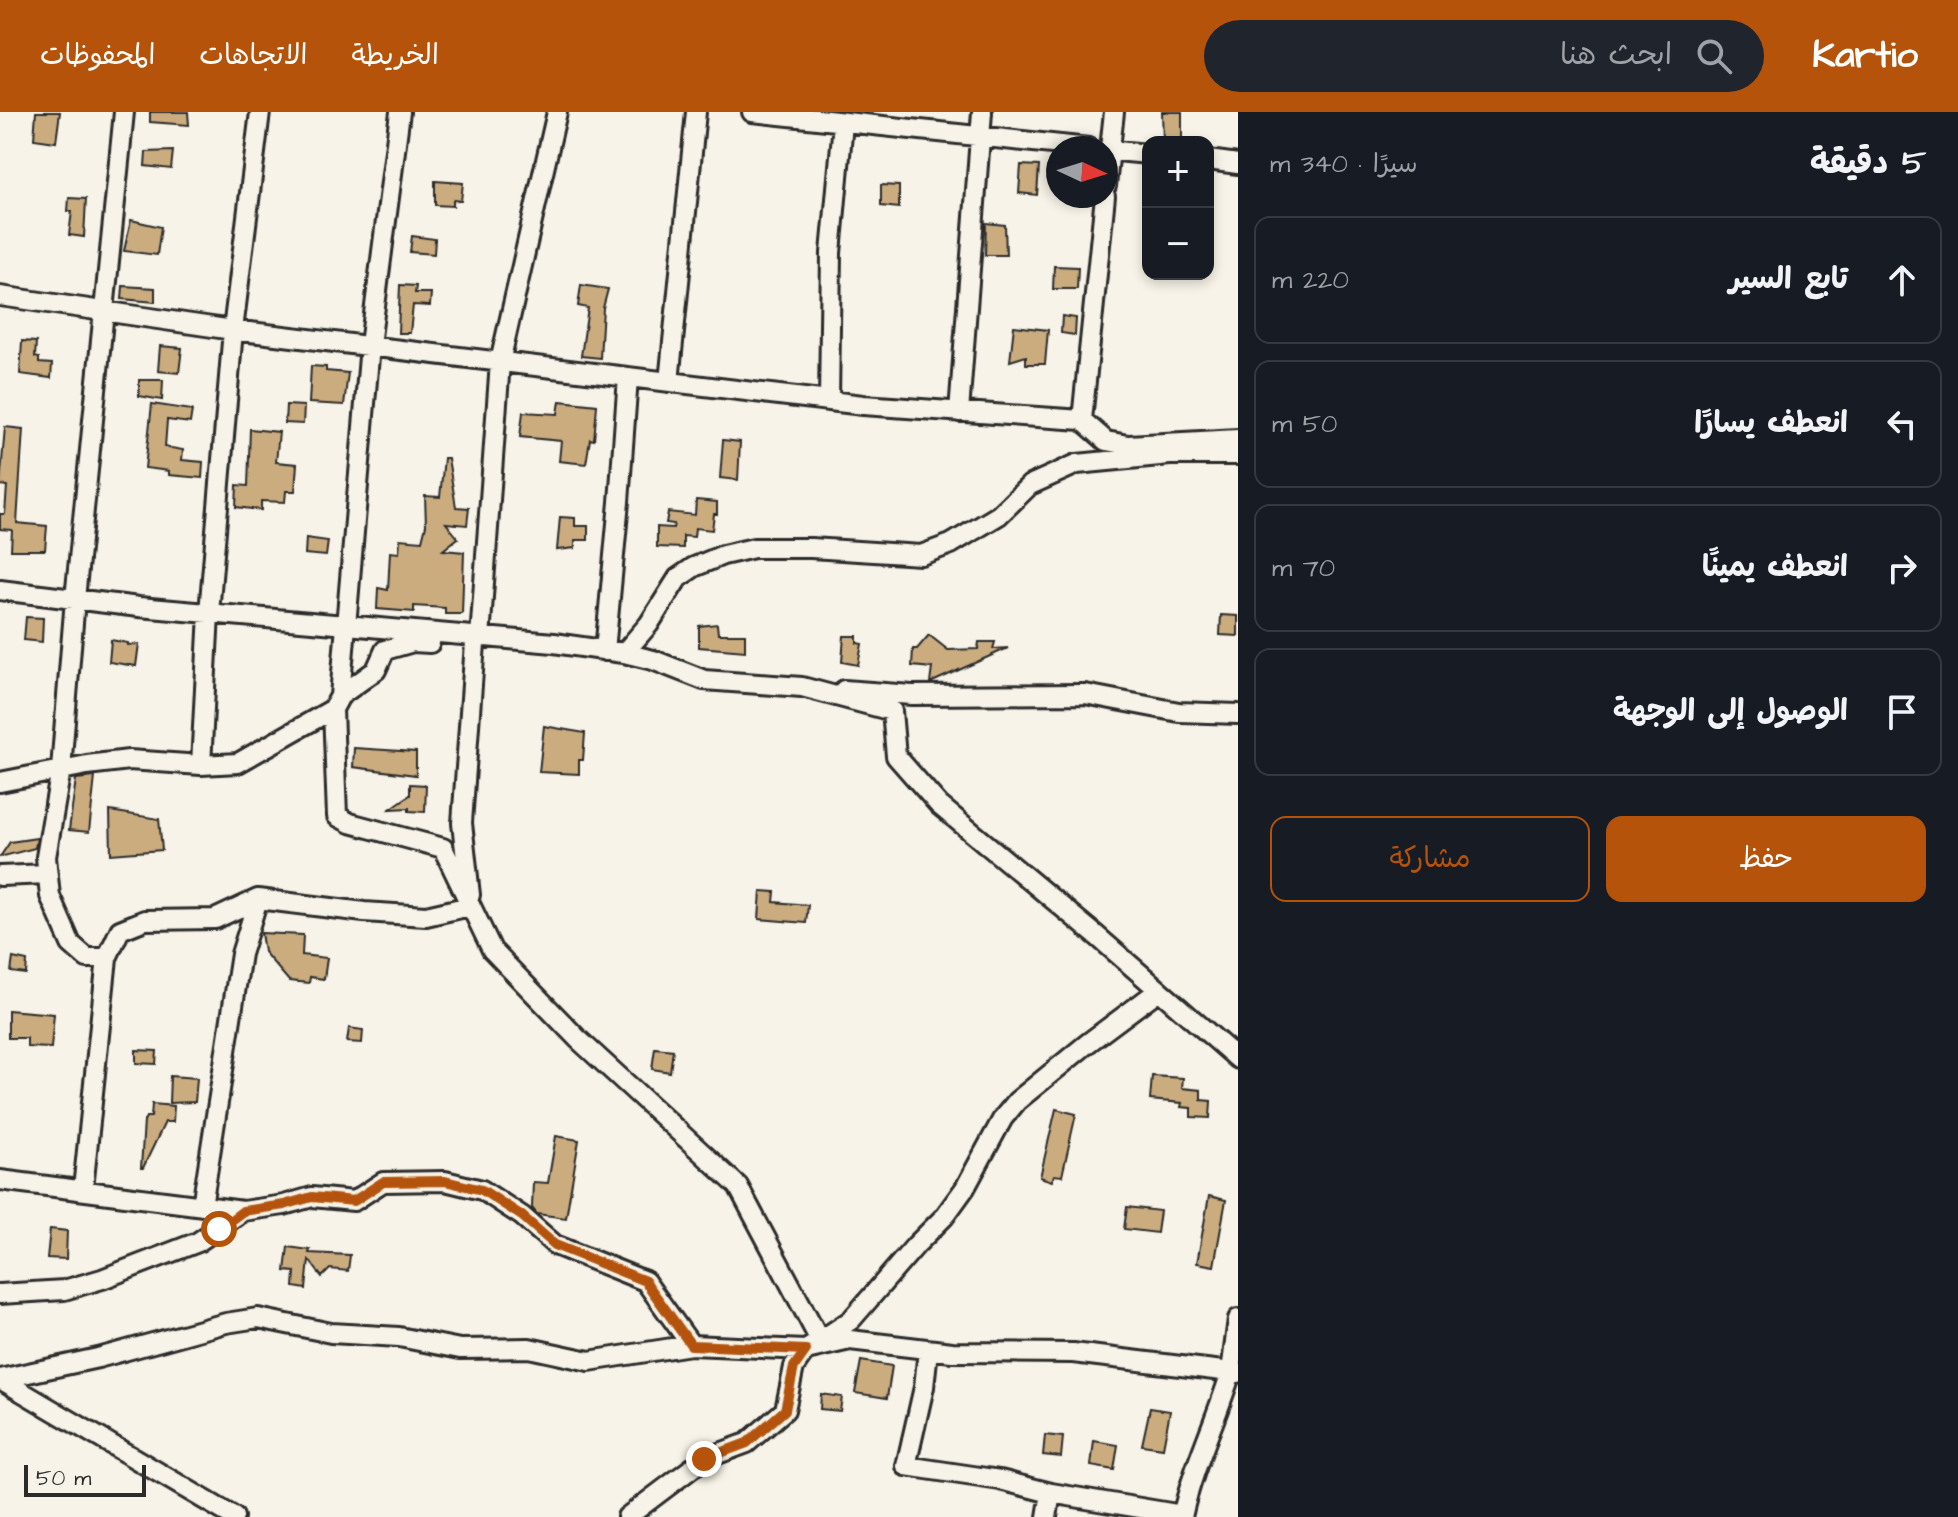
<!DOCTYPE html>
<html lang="ar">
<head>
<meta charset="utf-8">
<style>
  :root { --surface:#171b24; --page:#20242c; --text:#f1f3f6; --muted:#9ea1a6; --line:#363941; --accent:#b45309 }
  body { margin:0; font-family:"Architects Daughter","Playpen Sans Arabic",sans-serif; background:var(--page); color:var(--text); direction:rtl }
  .controls { position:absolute; right:24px; top:24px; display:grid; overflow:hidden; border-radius:16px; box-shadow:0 4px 12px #0003 }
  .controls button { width:72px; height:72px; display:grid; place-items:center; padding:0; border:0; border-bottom:2px solid var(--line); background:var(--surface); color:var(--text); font:40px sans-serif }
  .compass { position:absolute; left:1046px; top:24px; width:72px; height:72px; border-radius:50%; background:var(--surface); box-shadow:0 4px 12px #0003; rotate:94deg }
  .scale { position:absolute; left:24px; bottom:20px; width:122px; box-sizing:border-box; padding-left:8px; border:4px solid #2b2b2b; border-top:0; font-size:22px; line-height:28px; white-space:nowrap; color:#2b2b2b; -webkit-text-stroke:6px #f7f3e8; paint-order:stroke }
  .stop { position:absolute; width:24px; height:24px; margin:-18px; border:6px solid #b45309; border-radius:50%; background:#fff }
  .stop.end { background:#b45309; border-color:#fff; box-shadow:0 2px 8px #0008 }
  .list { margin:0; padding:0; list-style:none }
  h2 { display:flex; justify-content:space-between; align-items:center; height:104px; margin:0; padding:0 32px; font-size:34px }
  h2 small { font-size:26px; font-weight:400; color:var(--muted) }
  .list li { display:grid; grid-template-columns:52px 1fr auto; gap:24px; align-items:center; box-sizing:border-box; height:128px; margin:0 16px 16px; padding:0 16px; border:2px solid var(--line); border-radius:16px }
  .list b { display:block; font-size:30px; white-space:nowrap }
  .list em { font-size:26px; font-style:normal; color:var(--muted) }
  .actions { display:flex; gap:16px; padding:24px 32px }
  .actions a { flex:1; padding:18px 0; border:2px solid var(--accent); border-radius:16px; text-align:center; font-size:28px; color:var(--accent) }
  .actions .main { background:var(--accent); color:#fff }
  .icon { flex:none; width:44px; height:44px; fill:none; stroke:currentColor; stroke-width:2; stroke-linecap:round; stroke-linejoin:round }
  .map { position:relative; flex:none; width:1238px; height:1405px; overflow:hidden; direction:ltr }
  header { display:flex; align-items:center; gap:48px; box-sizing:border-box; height:112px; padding:0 40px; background:var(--accent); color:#fff }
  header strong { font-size:38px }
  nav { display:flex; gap:44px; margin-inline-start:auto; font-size:28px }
  .search { width:560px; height:72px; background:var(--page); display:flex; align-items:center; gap:20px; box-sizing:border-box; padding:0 28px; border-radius:44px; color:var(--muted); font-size:30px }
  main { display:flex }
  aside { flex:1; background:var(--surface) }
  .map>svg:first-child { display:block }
</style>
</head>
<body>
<header>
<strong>Kartio</strong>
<div class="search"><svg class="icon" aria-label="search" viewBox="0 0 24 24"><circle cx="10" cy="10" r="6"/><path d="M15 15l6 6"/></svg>ابحث هنا</div>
<nav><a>الخريطة</a><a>الاتجاهات</a><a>المحفوظات</a></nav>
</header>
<main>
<aside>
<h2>5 دقيقة<small>سيرًا · 340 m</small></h2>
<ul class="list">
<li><svg class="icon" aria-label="ahead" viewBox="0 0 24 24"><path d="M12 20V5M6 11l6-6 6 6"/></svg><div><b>تابع السير</b></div><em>220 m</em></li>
<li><svg class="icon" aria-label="left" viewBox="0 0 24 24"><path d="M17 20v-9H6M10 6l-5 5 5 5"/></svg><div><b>انعطف يسارًا</b></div><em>50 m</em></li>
<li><svg class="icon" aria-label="right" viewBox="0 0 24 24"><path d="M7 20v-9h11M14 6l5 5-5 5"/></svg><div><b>انعطف يمينًا</b></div><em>70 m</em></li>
<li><svg class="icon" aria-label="arrive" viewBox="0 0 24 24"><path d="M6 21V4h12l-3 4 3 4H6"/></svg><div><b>الوصول إلى الوجهة</b></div></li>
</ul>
<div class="actions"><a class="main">حفظ</a><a>مشاركة</a></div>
</aside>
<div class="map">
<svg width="1238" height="1405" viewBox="0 0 1238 1405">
  <rect width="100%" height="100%" fill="#f7f3e8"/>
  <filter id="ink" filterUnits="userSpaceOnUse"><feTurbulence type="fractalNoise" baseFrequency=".0125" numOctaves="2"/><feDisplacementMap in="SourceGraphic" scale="16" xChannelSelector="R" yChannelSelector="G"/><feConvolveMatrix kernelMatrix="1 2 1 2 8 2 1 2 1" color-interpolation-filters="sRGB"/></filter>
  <g filter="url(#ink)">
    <path fill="#cbac7f" stroke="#2b2b2b" stroke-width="2" d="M36 0H60L56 30 34 27Z
      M150 0H188L189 13 150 10Z
      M1162 0H1182V30H1163Z
      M173 39 171 57 145 54 146 40Z
      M1021 53 1039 54 1037 83 1019 81Z
      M435 69 463 71 461 89 453 88V94L435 93Z
      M881 73 899 74V96L881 94Z
      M69 86 86 87 84 125 69 123 72 99H68Z
      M131 108 161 115 157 143 124 139Z
      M986 111 1005 113 1006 143H985Z
      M412 124 435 127 434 142 410 140Z
      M1054 154 1078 155 1077 177H1053Z
      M400 173 416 174 415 181H431L430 194 413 193 410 221H398Z
      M581 173 608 177 603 196 600 246 581 244 588 196 578 194Z
      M123 174 155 176V190L122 187Z
      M1062 204 1076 206 1075 223 1061 221Z
      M1014 214 1048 218 1045 252H1026V244L1010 249Z
      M22 229 36 230 35 245 39 246V251L52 252 51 266 20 262Z
      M160 234 182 236 179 261 158 259Z
      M311 254 326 255V259L348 261 344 293 309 291Z
      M139 268H163L162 288 139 284Z
      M560 289 597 293 594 328 590 327 586 352 559 349 561 329 520 325 523 300 558 302Z
      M152 292 192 298 190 311 167 308 165 335 183 338 182 348 203 350 202 366 169 363V359L145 356Z
      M286 293 304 294 303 312 285 311Z
      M5 315 23 317 17 411 47 414 45 438H11L12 418 0 417V402H5L7 374 0 373Z
      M250 317 279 320 276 350 297 352 295 379H286L285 390 261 389V398L236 395 237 373 248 374Z
      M723 328 740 330 738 368 720 366Z
      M444 346H448L456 395 469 396 467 413 446 411 458 426 443 438 464 440 462 502H445V496L414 494V500L377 497 378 476 388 478 390 440 399 441 400 427 422 429 426 413 425 384 440 385Z
      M696 388 717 390V402H714L712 418 695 416 694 425 683 424V436L657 435V415L673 416 674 412 666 411 668 400 695 403Z
      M560 405 575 406V414H588V428H575V436L557 438Z
      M306 426 328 429 326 444 305 442Z
      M1221 503 1238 504V524L1220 523Z
      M26 505 43 506 42 530 24 528Z
      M717 512 718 522H745V539L699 535V514Z
      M929 523 948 538 978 537 979 530H995L993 537 1008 536 930 571 932 556 912 554 913 537H917Z
      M844 524H857V531L862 532 858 553 842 550Z
      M111 528 128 531V533L139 532 136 554 109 550Z
      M544 614 585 621 583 648H579V662L539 660Z
      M354 636 416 640V663L353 655Z
      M95 665 89 720 69 718 76 667Z
      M410 672 426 673 425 700 409 699V696L390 697 410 683Z
      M110 699 159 707 162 738 111 742Z
      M37 726 35 736 0 745 10 730Z
      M761 779 775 780 774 790 808 793 806 811 759 807Z
      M261 821 303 823 302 843 327 846 324 867 310 865 309 871 289 869 264 840Z
      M13 846 27 849 26 862 11 860Z
      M8 898 54 902 51 936 27 935V926H8Z
      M349 916 363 918 362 931 347 930Z
      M655 936 673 938 670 960 652 957Z
      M136 938 157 939 156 952 136 951Z
      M170 964 197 966 195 990 169 991Z
      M1152 964 1183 966 1182 976 1201 978V988L1211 989 1210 1006 1191 1005V996L1181 995 1182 991 1150 988Z
      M152 992 174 994 173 1010H165L143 1056H141L144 1009 146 1005H151Z
      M1056 997 1076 1002 1062 1064 1054 1063 1052 1069 1040 1065Z
      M556 1024 579 1028 566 1106 537 1102 532 1096 533 1070 548 1071Z
      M1209 1084 1226 1088 1214 1154 1197 1151Z
      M1127 1095 1160 1099 1157 1121 1124 1117Z
      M50 1117 67 1119 66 1147 47 1146Z
      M288 1135 310 1138 309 1141 350 1143 348 1159 330 1157 322 1165 309 1148 306 1177 294 1175 295 1160 285 1159Z
      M861 1249 892 1254 887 1286 855 1281Z
      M821 1282 842 1285 840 1299 820 1297Z
      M1150 1296 1170 1299 1163 1336 1142 1333Z
      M1045 1323 1063 1325 1061 1345 1043 1343Z
      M1094 1329 1118 1333 1114 1358 1091 1354Z"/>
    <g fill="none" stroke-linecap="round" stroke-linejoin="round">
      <g stroke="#2b2b2b" stroke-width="24">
        <path id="minor" d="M752 0 1089 36
          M1106 38 1148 42
          M1208 48 1238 52
          M1106 74 1114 0
          M0 184 233 218 863 293 1082 308 1106 329 1128 333 1238 327
          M669 270 696 0
          M829 289 831 141 843 11
          M959 300 982 0
          M1082 308 1105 84
          M0 478 139 495 554 531 624 541 653 548 704 568 802 575 892 599 896 644 939 693 1097 824 1238 947
          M605 539 619 390 628 265
          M615 540 624 541 649 512 678 466 694 455 723 443 754 436H811L921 443 951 432 999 403 1030 373 1077 352 1170 343H1238
          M844 578 912 583 1085 582 1179 600 1238 602
          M340 584 376 558 385 538 413 530 430 531
          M333 597 337 704 350 711 443 736 492 838 578 927 738 1074 823 1234
          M201 653 209 501 233 218 260 0
          M0 670 87 653 129 648 201 653 238 651 333 597 340 584 370 233 400 0
          M0 764 48 762
          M470 783 462 711 475 531 480 526 500 250 557 0
          M107 846H87L71 832 50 784 46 745 61 657 75 487 124 0
          M0 1068 243 1099 284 1093 312 1085 354 1089 383 1070 445 1069 482 1078 522 1104 555 1133 645 1169 691 1233
          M83 1077 107 846 120 818 145 808 215 807 258 787 364 800 426 804 470 794
          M202 1094 241 842 258 787
          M0 1182 64 1178 102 1167 198 1130 243 1099
          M1238 1207 1231 1260 1238 1261
          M928 1238 924 1275 906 1354 1000 1368 1051 1381 1182 1403
          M0 1267 98 1246 226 1211 258 1206 331 1221 399 1225 460 1237 529 1236 589 1249 691 1233 806 1238 850 1228 952 1240 1073 1241 1231 1260C1216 1309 1193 1354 1182 1405
          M0 1267 234 1405
          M627 1405 704 1347 747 1331 785 1298 794 1255 806 1238 851 1208 916 1133 944 1105 965 1076 1003 1006 1017 989 1088 931 1159 878
          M1047 1405 1051 1381"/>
      </g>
      <use href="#minor" stroke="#f7f3e8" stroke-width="18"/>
    </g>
  </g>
  <g fill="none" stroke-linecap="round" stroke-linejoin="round" filter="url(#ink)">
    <path stroke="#b45309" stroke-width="10" d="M219 1117 243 1099 284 1093 312 1085 354 1089 383 1070 445 1069 482 1078 522 1104 555 1133 645 1169 691 1233 806 1238 794 1255 785 1298 747 1331 704 1347"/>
  </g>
</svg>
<div class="controls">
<button>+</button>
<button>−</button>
</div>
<svg class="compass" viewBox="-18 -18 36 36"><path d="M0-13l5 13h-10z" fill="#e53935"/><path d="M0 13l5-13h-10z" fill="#9ea1a6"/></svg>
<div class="scale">50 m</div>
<div class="stop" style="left:219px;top:1117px"></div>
<div class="stop end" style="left:704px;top:1347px"></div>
</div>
</main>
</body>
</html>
